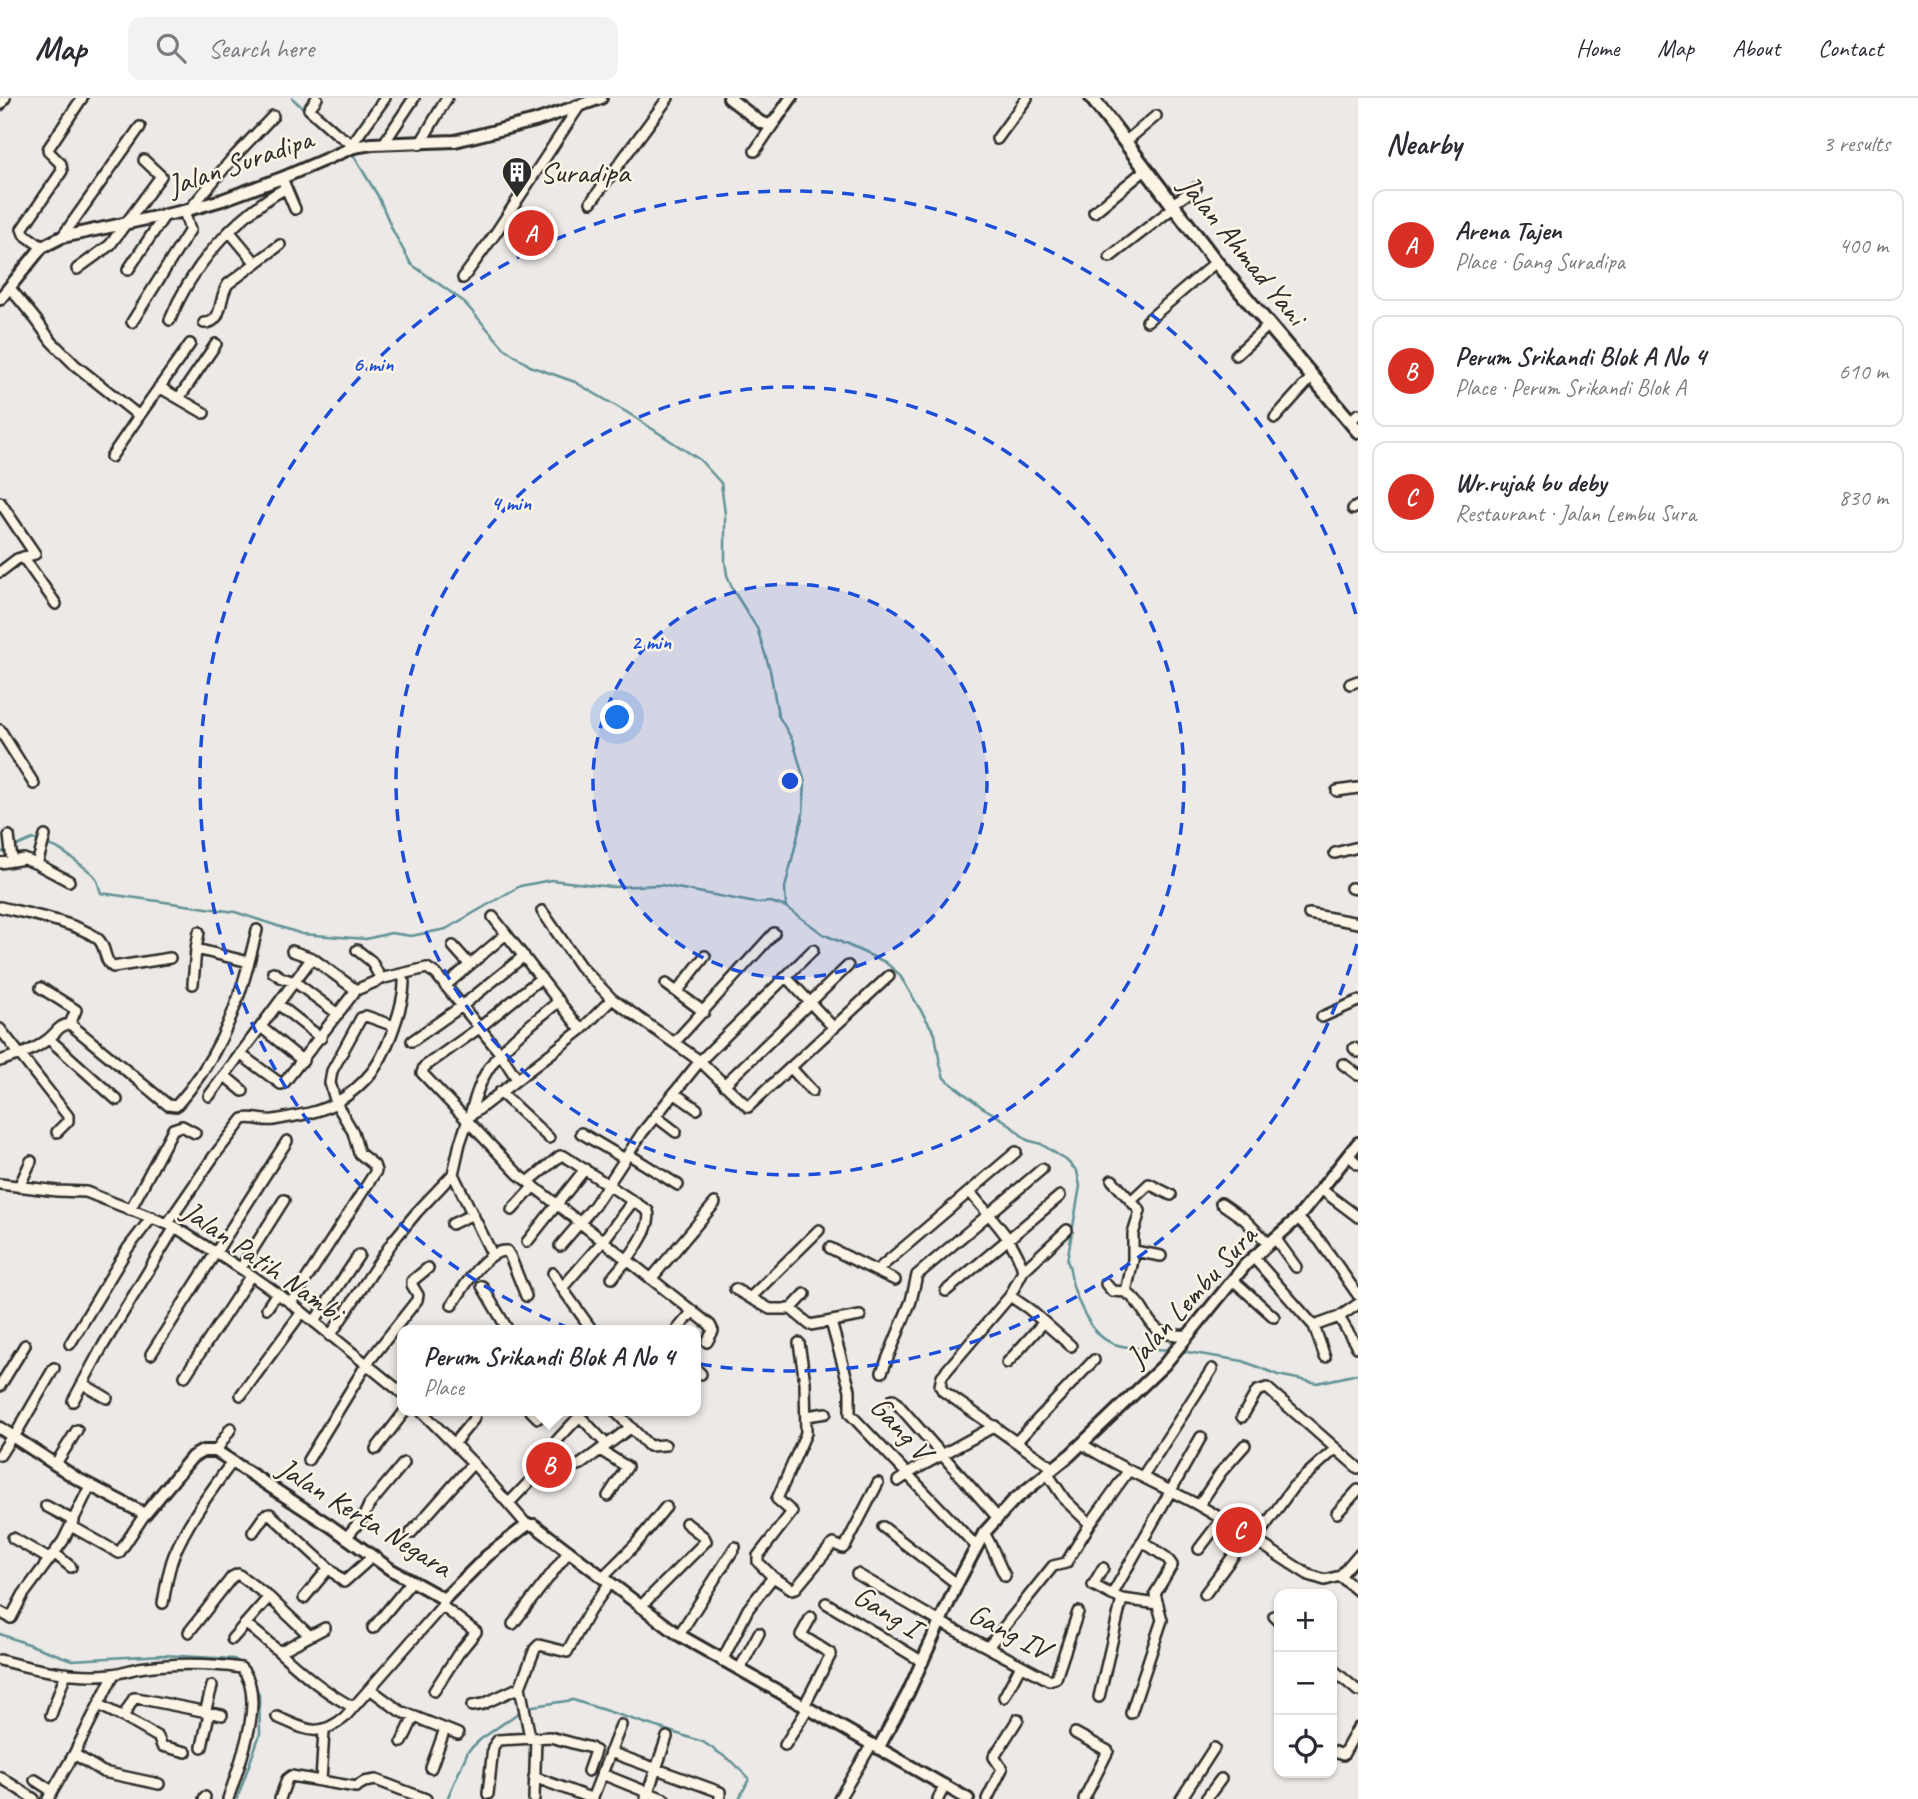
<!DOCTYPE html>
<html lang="en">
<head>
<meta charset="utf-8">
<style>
  :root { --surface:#fff; --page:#f2f2f3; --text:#2b2b33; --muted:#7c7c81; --line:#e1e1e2; --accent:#d93025 }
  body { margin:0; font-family:Caveat,sans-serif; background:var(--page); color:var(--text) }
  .controls { position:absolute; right:21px; bottom:21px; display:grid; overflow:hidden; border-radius:14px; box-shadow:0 2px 5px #0004 }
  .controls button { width:63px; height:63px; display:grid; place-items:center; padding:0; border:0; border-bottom:2px solid var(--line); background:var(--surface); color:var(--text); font:35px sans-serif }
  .you { position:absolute; left:618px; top:620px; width:24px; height:24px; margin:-18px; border:5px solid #fff; border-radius:50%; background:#1a73e8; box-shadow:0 0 0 10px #1a73e833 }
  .badge { display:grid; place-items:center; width:46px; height:46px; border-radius:50%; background:var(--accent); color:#fff; font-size:23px; font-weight:700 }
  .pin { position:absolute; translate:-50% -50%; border:4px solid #fff; box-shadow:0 2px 7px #0006 }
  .popup { position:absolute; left:397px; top:1227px; width:304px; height:91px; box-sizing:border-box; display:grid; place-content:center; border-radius:14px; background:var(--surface); filter:drop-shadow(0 2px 5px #0005); font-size:23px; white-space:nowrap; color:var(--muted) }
  .popup b { font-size:26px; color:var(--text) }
  .popup::after { content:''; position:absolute; left:50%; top:100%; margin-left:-14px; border:14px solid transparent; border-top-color:var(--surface) }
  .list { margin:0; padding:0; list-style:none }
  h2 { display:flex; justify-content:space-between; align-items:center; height:91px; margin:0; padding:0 28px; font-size:30px }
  h2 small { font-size:23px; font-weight:400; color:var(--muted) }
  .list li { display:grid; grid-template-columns:46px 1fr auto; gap:21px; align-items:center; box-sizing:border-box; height:112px; margin:0 14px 14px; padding:0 14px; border:2px solid var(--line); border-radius:14px }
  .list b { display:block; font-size:26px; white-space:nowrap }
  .list p { margin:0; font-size:23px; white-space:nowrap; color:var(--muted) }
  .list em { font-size:23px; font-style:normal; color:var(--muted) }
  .icon { flex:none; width:38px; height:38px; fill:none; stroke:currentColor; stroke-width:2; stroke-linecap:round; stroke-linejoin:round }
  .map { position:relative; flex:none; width:1358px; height:1701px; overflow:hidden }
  header { display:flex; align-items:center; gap:42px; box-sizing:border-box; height:98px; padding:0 35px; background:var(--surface); border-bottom:2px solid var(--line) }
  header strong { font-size:33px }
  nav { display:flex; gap:38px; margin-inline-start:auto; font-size:24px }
  .search { width:490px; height:63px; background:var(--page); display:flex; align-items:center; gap:18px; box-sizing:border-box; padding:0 24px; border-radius:14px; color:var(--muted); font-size:26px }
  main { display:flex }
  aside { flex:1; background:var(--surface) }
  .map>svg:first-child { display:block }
</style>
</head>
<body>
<header>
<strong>Map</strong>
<div class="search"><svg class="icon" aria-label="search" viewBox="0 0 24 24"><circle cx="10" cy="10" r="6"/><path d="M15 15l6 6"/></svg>Search here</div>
<nav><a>Home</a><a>Map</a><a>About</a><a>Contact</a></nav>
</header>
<main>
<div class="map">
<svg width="1358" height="1701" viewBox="0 0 1358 1701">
  <rect width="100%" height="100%" fill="#ede9e6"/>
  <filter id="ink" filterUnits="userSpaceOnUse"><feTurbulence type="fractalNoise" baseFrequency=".0143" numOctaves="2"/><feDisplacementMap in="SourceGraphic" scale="14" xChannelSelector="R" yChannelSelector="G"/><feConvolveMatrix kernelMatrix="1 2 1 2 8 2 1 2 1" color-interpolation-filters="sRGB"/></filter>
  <g filter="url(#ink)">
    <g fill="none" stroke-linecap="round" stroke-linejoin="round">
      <path stroke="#619295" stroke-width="2.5" d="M292 0 306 13
        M352 55 378 98 393 133 411 166 463 203 505 251 530 268 575 284 628 315 700 362 721 385 725 416V463L727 477 733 492 757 530 770 572 778 617 793 643 805 685 803 716 785 790 786 809 823 836 885 864 899 876 935 936 940 966 944 980 982 1009 1005 1023 1027 1042 1041 1046 1066 1062 1077 1073 1080 1088 1067 1163C1072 1172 1070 1179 1073 1188 1079 1207 1092 1238 1112 1245 1129 1252 1153 1250 1171 1252
        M0 755 33 741C41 745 46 746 54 749 59 750 92 774 95 779 98 783 99 790 101 795L235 814 302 836 366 841 391 835 411 838 446 831 520 788 551 782 612 789 661 787 756 805 771 804 786 809
        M1181 1253 1243 1263 1278 1277 1317 1285 1358 1276
        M0 1536 72 1562 163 1557 234 1561 248 1570 259 1597 260 1636 237 1701
        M527 1609 573 1602 703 1644 734 1665 749 1681 739 1701
        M447 1701 468 1653 481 1641 521 1613"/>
      <g stroke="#2b2b2b" stroke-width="14">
        <path id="minor" d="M317 0 309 11 337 36 352 46 385 0
          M0 7 5 0
          M997 41 1027 0
          M1125 44 1156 18
          M384 45 414 0
          M420 46 447 0
          M755 53 774 25
          M284 85 295 111
          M591 104 668 0
          M1171 107 1196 90
          M190 111 231 62 273 18
          M1094 114 1145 72
          M230 134 255 164
          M62 139 140 29
          M42 149 24 136 22 131 62 73 61 66 49 54 48 51 82 0
          M1110 159 1173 110
          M77 171 110 147 161 78 144 62
          M128 172 165 117
          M463 180 495 136 580 7
          M10 190 37 223 51 243 75 267 139 318 190 246
          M170 222C191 169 236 117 286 90
          M1147 223 1216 164
          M132 224 190 132 184 113
          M204 225C224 225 218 200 228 186L280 147
          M1236 257 1269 227
          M159 289 204 315
          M179 300 216 246
          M1275 320 1312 279
          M1350 323 1358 316
          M111 359 139 318
          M0 404 35 456 17 461 0 474
          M1353 411 1358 408
          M23 459 56 506
          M1350 586 1358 583
          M0 632 34 686
          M1337 693 1358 690
          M9 738 12 762
          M45 738 37 766 69 783
          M1335 755 1358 749
          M0 765 24 761 37 766
          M1351 790 1358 791
          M0 809C25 815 79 825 98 841 107 849 103 863 113 869L170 860
          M542 813 580 868 612 901 700 963 748 1009 889 878
          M1309 816 1358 825
          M493 819 581 932
          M453 848 469 866
          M357 852 371 863 381 881
          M292 853 312 860 356 892
          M249 864 257 832
          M273 874 282 880 295 884 338 916
          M786 879 834 930
          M541 880 479 930 424 969 422 975 518 1076 710 1227 713 1233 707 1244
          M193 886 196 851
          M666 886 704 914
          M445 888 506 836
          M41 890 76 912 70 926
          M677 894 705 858
          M278 906 321 940
          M1322 919 1358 903
          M261 929 303 963
          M0 931 68 1018V1023L57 1034
          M49 941 117 1002
          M412 943 462 908 524 858
          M675 944 774 835
          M1354 950 1358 954
          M240 956 281 986 284 985 356 892 384 880 427 870 436 876 500 955 517 981
          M0 963C19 956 30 955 47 942 56 936 58 927 70 926L168 1007 176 1008C214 966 235 917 249 864L196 851 199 834
          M1343 966 1358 977
          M791 970 812 993
          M225 978 243 993
          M724 987 848 868
          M500 994 549 1040
          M674 995 697 1011
          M209 998 312 860
          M470 1017C475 1000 480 982 491 967 508 942 536 923 559 903
          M655 1018 676 1034
          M581 1035 625 1061
          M628 1056 678 1087
          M1348 1057 1358 1066
          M453 1076 492 1156
          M1112 1082 1140 1113 1133 1136V1162L1126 1194C1155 1215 1142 1240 1188 1237
          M528 1084 560 1058H564L648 1113C654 1131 624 1166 612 1180
          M0 1086 57 1093 86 1094 175 1129 251 1177 291 1205 402 1295
          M19 1089 31 1063
          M1322 1092 1358 1119
          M970 1094C988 1117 1017 1144 1023 1173L1010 1198 942 1278 940 1288 943 1293 1053 1370
          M1131 1103 1149 1086 1171 1097
          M1221 1105 1244 1121 1268 1145
          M130 1112 173 1031 182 1028 195 1035
          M512 1112 534 1088
          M1298 1120 1320 1143 1358 1197
          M168 1125 214 1058 243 1021C253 1018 263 1024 274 1022 294 1018 320 1015 337 1004 349 997 362 986 371 975 386 957 404 908 404 884
          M452 1126 473 1116
          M1275 1140 1296 1169
          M527 1144 585 1071
          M560 1148 594 1108 642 1035 700 963 813 852
          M830 1150 876 1173 1016 1054
          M1134 1153 1161 1158
          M1253 1159 1314 1228 1339 1219 1358 1206
          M241 1170 284 1102
          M876 1173 895 1182
          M1023 1173 1067 1132
          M553 1175 562 1190
          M651 1181 715 1105
          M1233 1182 1274 1219
          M1106 1186 1112 1193 1126 1194
          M482 1188 508 1232
          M735 1191 770 1211H791L810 1227 860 1218
          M946 1193 1060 1098
          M1010 1198 1029 1211 1071 1248
          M750 1200 819 1132
          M291 1205 376 1073 374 1067 359 1055 353 1034 336 1005 330 985 332 973 361 920 366 918 394 928
          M452 1207C463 1191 485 1151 507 1153L510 1158 526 1198
          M267 1210 277 1195
          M791 1211 805 1196
          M1339 1219 1357 1249
          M314 1224 359 1157
          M831 1224 850 1292V1316L976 1448
          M1314 1228 1325 1259
          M592 1232 562 1190 603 1143 633 1103
          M677 1232 693 1213
          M330 1238 393 1143 417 1114 453 1076 460 1045 469 1019 581 932 612 901
          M799 1245 805 1284 806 1335 777 1401 792 1414 758 1458V1464L773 1479 792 1491 796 1490 831 1448 834 1446 843 1450 846 1447 878 1385
          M70 1246 128 1150 152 1119
          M151 1256 287 1043
          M1007 1265 1044 1224
          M696 1271 701 1276
          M882 1274 911 1203 917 1177 1042 1071
          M185 1278 251 1177
          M83 1286 107 1300
          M0 1288 25 1247
          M241 1297 302 1214
          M893 1301 997 1419
          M73 1303 101 1251 175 1129
          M421 1313 473 1365 527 1427
          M531 1313 538 1320
          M575 1313 607 1347
          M615 1313 649 1348 665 1347
          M807 1318 826 1315
          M1242 1319 1257 1293 1267 1290 1358 1370
          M14 1339 54 1270
          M1017 1343 1094 1262
          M454 1345 473 1322 476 1313
          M1082 1346C1119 1370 1159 1386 1198 1407 1236 1428 1272 1454 1309 1477L1325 1482 1340 1478 1358 1493
          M376 1351 405 1313
          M600 1352 627 1369 608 1398
          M216 1353 231 1330
          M0 1357 12 1338
          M308 1362 366 1267 417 1202 418 1197 412 1187V1183L428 1170
          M55 1367 77 1332
          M1047 1375 1065 1402 1090 1426
          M1143 1378 1212 1271
          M533 1380V1368L576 1322
          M898 1383 914 1372 995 1328
          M509 1405 531 1382 581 1366 630 1330
          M1199 1407 1221 1374 1245 1347
          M46 1408 74 1423
          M1337 1415 1358 1392
          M71 1428 119 1455 145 1416
          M883 1429 957 1486
          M253 1434 265 1417 270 1416 344 1484 372 1459
          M411 1435 473 1365
          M984 1435C993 1449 997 1463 1005 1478
          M13 1440 49 1461
          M346 1440 364 1418 369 1407 404 1365
          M1255 1442 1293 1389 1335 1351
          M1199 1451 1222 1421
          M54 1455 71 1469
          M1103 1470 1093 1487 1112 1497
          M857 1476 940 1524 1049 1582 1056 1580 1078 1514
          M1340 1478 1358 1457
          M602 1480 635 1447 666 1409
          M1205 1496 1248 1438
          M304 1500 328 1471
          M1122 1501 1158 1506
          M163 1505C166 1489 168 1472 174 1457 188 1423 211 1393 232 1364
          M826 1505 923 1564
          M640 1509 706 1443 704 1439 686 1425
          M0 1514 11 1520 23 1497 63 1443 90 1388
          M1274 1518 1279 1523
          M246 1526C284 1555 310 1587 353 1609
          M513 1526 569 1453
          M373 1530 412 1483
          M189 1534 232 1479 238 1476 269 1499 310 1538
          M679 1537 735 1449
          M232 1541 269 1499
          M988 1549 1053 1468 1066 1465 1090 1426 1129 1372
          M281 1553 325 1530
          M0 1562C36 1572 75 1580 112 1576 121 1575 130 1572 139 1570 170 1565 210 1565 241 1570 268 1598 238 1670 228 1701
          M722 1563 748 1511 773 1479
          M1332 1571 1358 1593
          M739 1572 759 1535
          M370 1591 400 1613 458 1636
          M434 1593 458 1556 476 1534 442 1508
          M1004 1599 1021 1567
          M1099 1599 1122 1501 1112 1497 1201 1339
          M99 1607 123 1619 134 1600H137L222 1617
          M472 1608 483 1606 520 1589
          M804 1608 831 1556 801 1537 811 1519
          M205 1615 212 1588
          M1131 1615 1162 1522 1155 1496 1172 1467 1167 1460 1142 1443
          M51 1617 66 1575
          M123 1619 158 1639 162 1648 186 1654
          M277 1619C305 1631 317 1641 344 1620L442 1508 444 1501
          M1075 1635 1108 1653 1084 1701
          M530 1639 520 1589 535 1551 539 1547 567 1554 589 1514 609 1486
          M402 1644 414 1619
          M785 1647 808 1610
          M202 1649 209 1616
          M1332 1653 1343 1657 1358 1630
          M610 1654 720 1694V1701
          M74 1656 103 1674 159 1686
          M431 1670 445 1631
          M602 1676 664 1701
          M0 1679 34 1701
          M534 1679 593 1701
          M35 1682 52 1693
          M321 1683 324 1633
          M488 1696 493 1649 498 1642 550 1639 591 1650 595 1653 588 1673
          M646 1700 667 1639
          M48 1701 74 1656 114 1576
          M204 1701 205 1699
          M280 1701 287 1681 291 1678 356 1689 364 1684 376 1682 426 1701
          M534 1701 536 1640
          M592 1701 621 1627
          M839 1701 872 1646
          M938 1701 945 1687
          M987 1701 1002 1671 994 1659 1018 1621
          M1181 1701 1214 1650
          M1206 1701 1221 1681"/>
      </g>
      <g stroke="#2b2b2b" stroke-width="16">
        <path id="tertiary" d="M729 0 760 24 769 27 775 23 791 0
          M0 201 42 149 62 139 184 113 222 102 282 80 354 49 372 46 455 43 535 23 601 0
          M0 1330 76 1380 145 1416 192 1359 203 1353H216L332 1429 390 1471 444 1501 487 1458 527 1427H534L679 1537 968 1701
          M879 1649 908 1595 957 1486 984 1435 1013 1403 1070 1357 1164 1267 1246 1166 1298 1120 1358 1045"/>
      </g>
      <g stroke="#2b2b2b" stroke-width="18">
        <path id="secondary" d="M1092 0 1216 164 1358 333"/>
      </g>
      <use href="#minor" stroke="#fcf5e5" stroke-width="9"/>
      <use href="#tertiary" stroke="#fcf5e5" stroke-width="10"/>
      <use href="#secondary" stroke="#fcf5e5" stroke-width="12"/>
    </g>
  </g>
  <circle cx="790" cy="683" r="197" fill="#1d4ed8" fill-opacity=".12"/>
  <g fill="none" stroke="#1d4ed8" stroke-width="3.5" stroke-dasharray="12 9">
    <circle cx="790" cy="683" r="197"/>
    <circle cx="790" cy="683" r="394"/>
    <path d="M1357 846A590 590 0 1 1 1357 520"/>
  </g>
  <defs>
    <g id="building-pin" transform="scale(1.575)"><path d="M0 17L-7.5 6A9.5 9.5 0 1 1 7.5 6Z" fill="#2b2b2b" stroke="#fcf5e5"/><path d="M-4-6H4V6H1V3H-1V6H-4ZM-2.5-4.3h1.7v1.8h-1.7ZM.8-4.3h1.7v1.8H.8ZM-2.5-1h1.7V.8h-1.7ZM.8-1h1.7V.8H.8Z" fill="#fff"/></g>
  </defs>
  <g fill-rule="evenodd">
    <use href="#building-pin" x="517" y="74"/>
  </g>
  <g text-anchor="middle" stroke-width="5" stroke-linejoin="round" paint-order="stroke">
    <g font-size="30" fill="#2b2b2b" stroke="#fcf5e5">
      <text transform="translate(240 64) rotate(-19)" y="10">Jalan Suradipa</text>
      <text transform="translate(1243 152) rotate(51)" y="10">Jalan Ahmad Yani</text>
      <text transform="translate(263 1163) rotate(35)" y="10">Jalan Patih Nambi</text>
      <text transform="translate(1191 1198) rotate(-48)" y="10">Jalan Lembu Sura</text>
      <text transform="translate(901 1330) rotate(48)" y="10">Gang V</text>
      <text transform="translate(365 1419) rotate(32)" y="10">Jalan Kerta Negara</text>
      <text transform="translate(887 1513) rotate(32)" y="10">Gang I</text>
      <text transform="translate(1009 1533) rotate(28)" y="10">Gang IV</text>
    </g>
    <g font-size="30" fill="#2b2b2b" stroke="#fcf5e5" text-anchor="start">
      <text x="540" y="84">Suradipa</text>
    </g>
  </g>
  <circle cx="790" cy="683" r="10" fill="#1d4ed8" stroke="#fcf5e5" stroke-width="3.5"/>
  <g font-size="21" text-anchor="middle" font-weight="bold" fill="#1d4ed8" stroke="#fcf5e5" stroke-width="5" stroke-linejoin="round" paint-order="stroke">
    <text x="373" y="273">6 min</text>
    <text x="511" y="412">4 min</text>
    <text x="651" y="551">2 min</text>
  </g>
</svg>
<div class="controls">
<button>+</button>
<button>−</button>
<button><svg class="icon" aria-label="locate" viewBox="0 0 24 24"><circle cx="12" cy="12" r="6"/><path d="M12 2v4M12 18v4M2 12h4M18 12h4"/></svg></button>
</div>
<div class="you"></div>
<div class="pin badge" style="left:531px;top:135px">A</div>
<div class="pin badge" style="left:549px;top:1367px">B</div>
<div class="popup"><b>Perum Srikandi Blok A No 4</b>Place</div>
<div class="pin badge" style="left:1239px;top:1432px">C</div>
</div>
<aside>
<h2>Nearby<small>3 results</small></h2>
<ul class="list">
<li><span class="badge">A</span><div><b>Arena Tajen</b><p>Place · Gang Suradipa</p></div><em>400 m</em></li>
<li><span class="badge">B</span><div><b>Perum Srikandi Blok A No 4</b><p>Place · Perum Srikandi Blok A</p></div><em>610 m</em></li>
<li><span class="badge">C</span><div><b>Wr.rujak bu deby</b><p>Restaurant · Jalan Lembu Sura</p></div><em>830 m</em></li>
</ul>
</aside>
</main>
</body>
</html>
